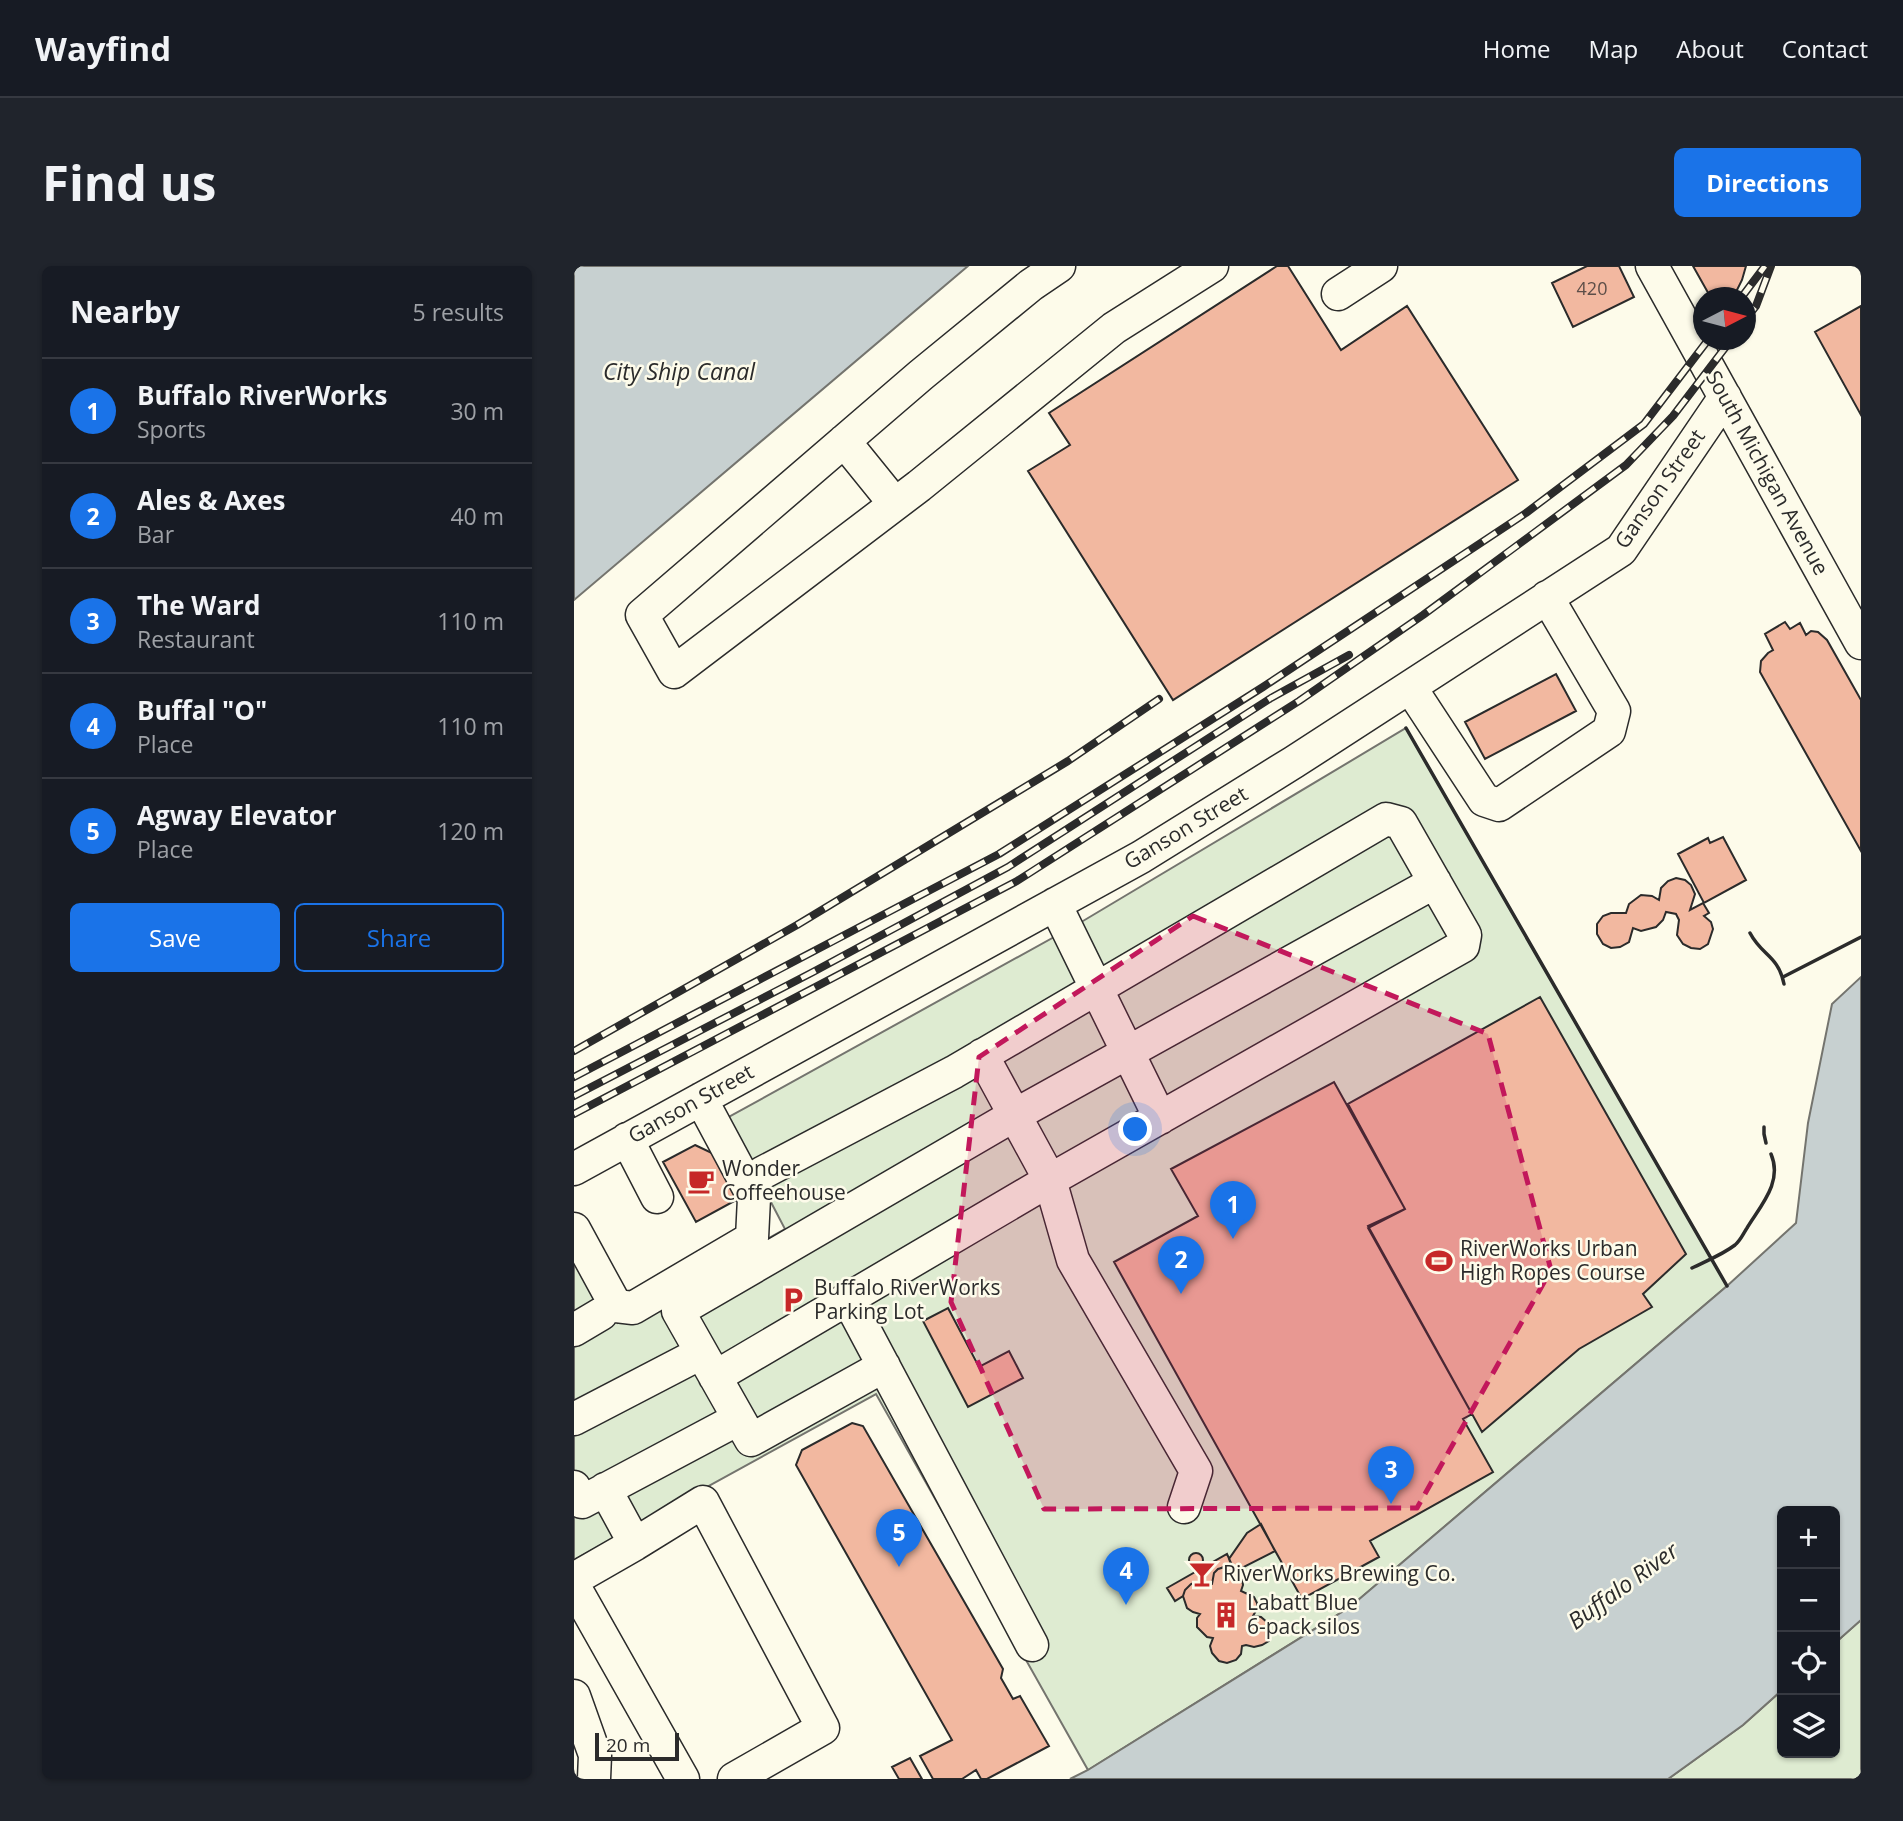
<!DOCTYPE html>
<html lang="en">
<head>
<meta charset="utf-8">
<style>
  :root { --surface:#171b24; --page:#20242c; --text:#f1f3f6; --muted:#9ea1a6; --line:#363941; --accent:#1a73e8 }
  body { margin:0; font-family:"Open Sans",sans-serif; background:var(--page); color:var(--text) }
  .controls { position:absolute; right:21px; bottom:21px; display:grid; overflow:hidden; border-radius:10px; box-shadow:0 2px 5px #0004 }
  .controls button { width:63px; height:63px; display:grid; place-items:center; padding:0; border:0; border-bottom:2px solid var(--line); background:var(--surface); color:var(--text); font:35px sans-serif }
  .compass { position:absolute; left:1119px; top:21px; width:63px; height:63px; border-radius:50%; background:var(--surface); box-shadow:0 2px 5px #0004; rotate:84deg }
  .scale { position:absolute; left:21px; bottom:18px; width:84px; box-sizing:border-box; padding-left:7px; border:4px solid #2b2b2b; border-top:0; font-size:19px; line-height:24px; white-space:nowrap; color:#2b2b2b; -webkit-text-stroke:5px #fdfbea; paint-order:stroke }
  .you { position:absolute; left:562px; top:864px; width:24px; height:24px; margin:-18px; border:5px solid #fff; border-radius:50%; background:#1a73e8; box-shadow:0 0 0 10px #1a73e833 }
  .badge { display:grid; place-items:center; width:46px; height:46px; border-radius:50%; background:var(--accent); color:#fff; font-size:23px; font-weight:700 }
  .pin { position:absolute; translate:-50% -58px; filter:drop-shadow(0 2px 4px #0008) }
  .pin::after { content:''; position:absolute; top:37px; width:24px; height:21px; background:inherit; clip-path:polygon(0 0,100% 0,50% 100%) }
  .list { margin:0; padding:0; list-style:none }
  h2 { display:flex; justify-content:space-between; align-items:center; height:91px; margin:0; padding:0 28px; font-size:30px }
  h2 small { font-size:23px; font-weight:400; color:var(--muted) }
  .list li { display:grid; grid-template-columns:46px 1fr auto; gap:21px; align-items:center; box-sizing:border-box; height:105px; padding:0 28px; border-top:2px solid var(--line) }
  .list b { display:block; font-size:26px; white-space:nowrap }
  .list p { margin:0; font-size:23px; white-space:nowrap; color:var(--muted) }
  .list em { font-size:23px; font-style:normal; color:var(--muted) }
  .actions { display:flex; gap:14px; padding:21px 28px }
  .actions a { flex:1; padding:16px 0; border:2px solid var(--accent); border-radius:10px; text-align:center; font-size:24px; color:var(--accent) }
  .actions .main { background:var(--accent); color:#fff }
  .icon { flex:none; width:38px; height:38px; fill:none; stroke:currentColor; stroke-width:2; stroke-linecap:round; stroke-linejoin:round }
  .map { position:relative; flex:none; width:1287px; height:1513px; overflow:hidden; border-radius:10px }
  header { display:flex; align-items:center; gap:42px; box-sizing:border-box; height:98px; padding:0 35px; background:var(--surface); border-bottom:2px solid var(--line) }
  header strong { font-size:33px }
  nav { display:flex; gap:38px; margin-inline-start:auto; font-size:24px }
  .intro { display:flex; align-items:center; justify-content:space-between; box-sizing:border-box; height:168px; padding:0 42px }
  h1 { margin:0; font-size:49px }
  .button { padding:18px 32px; border-radius:10px; background:var(--accent); color:#fff; font-size:24px; font-weight:700 }
  main { display:flex; gap:42px; padding:0 42px }
  aside { flex:1; background:var(--surface); border-radius:10px; box-shadow:0 2px 5px #0004 }
  .map>svg:first-child { display:block }
</style>
</head>
<body>
<header>
<strong>Wayfind</strong>
<nav><a>Home</a><a>Map</a><a>About</a><a>Contact</a></nav>
</header>
<div class="intro"><h1>Find us</h1><a class="button">Directions</a></div>
<main>
<aside>
<h2>Nearby<small>5 results</small></h2>
<ul class="list">
<li><span class="badge">1</span><div><b>Buffalo RiverWorks</b><p>Sports</p></div><em>30 m</em></li>
<li><span class="badge">2</span><div><b>Ales &amp; Axes</b><p>Bar</p></div><em>40 m</em></li>
<li><span class="badge">3</span><div><b>The Ward</b><p>Restaurant</p></div><em>110 m</em></li>
<li><span class="badge">4</span><div><b>Buffal &quot;O&quot;</b><p>Place</p></div><em>110 m</em></li>
<li><span class="badge">5</span><div><b>Agway Elevator</b><p>Place</p></div><em>120 m</em></li>
</ul>
<div class="actions"><a class="main">Save</a><a>Share</a></div>
</aside>
<div class="map">
<svg width="1287" height="1513" viewBox="0 0 1287 1513">
  <rect width="100%" height="100%" fill="#fdfbea"/>
  <path fill="#deebd1" stroke="#74746e" stroke-width="2" d="M832 462 1153 1020 776 1341 514 1504 302 1128 0 1294V983L44 1057 211 963 153 852 509 655Z
    M1287 1354V1513H1094L1169 1459 1208 1424V1487H1261V1377Z"/>
  <path fill="#c7d0d0" stroke="#74746e" stroke-width="2" d="M0 0H394L0 334Z
    M1287 711V1354L1261 1377V1245H1208V1424L1169 1459 1094 1513H496L514 1504 776 1341 1153 1020 1222 957 1234 857 1258 738Z"/>
  <path fill="#f2b8a0" stroke="#2b2b2b" stroke-width="2" d="M703 0H714L767 84 833 40 944 214 599 434 454 205 496 179 475 147Z
    M1013 0H1045L1060 31 999 61 978 17Z
    M1119 0H1172L1168 14 1159 32H1137Z
    M1287 40V149L1241 66Z
    M1211 356 1216 363 1226 357 1232 369 1237 365 1244 366 1253 374 1287 434V585L1186 406 1187 395 1194 387 1199 384 1191 368Z
    M982 408 1002 445 911 493 891 456Z
    M1149 571 1172 614 1130 637 1104 588 1134 572 1136 577Z
    M1102 612 1111 614 1117 619 1121 628 1116 644 1129 637 1135 647 1130 650 1137 656 1139 663 1134 678 1126 683 1117 682 1109 678 1103 669 1105 654 1102 648 1092 646 1089 654 1082 661 1067 665 1059 662 1055 676 1046 681 1037 682 1029 678 1023 668V658L1029 650 1037 647H1052L1055 638 1067 629 1078 630 1085 634 1087 622 1094 615Z
    M966 731 1112 988 1069 1028 1078 1041 1005 1083 908 1166 794 960 831 943 774 838Z
    M760 816 831 943 794 962 898 1148 889 1153 919 1206 796 1275 805 1291 728 1333 540 996 624 950 597 903Z
    M121 879 140 888 164 933 122 956 89 896Z
    M374 1042 405 1101 435 1085 449 1112 394 1141 349 1055Z
    M278 1157 289 1160 429 1403 427 1412 439 1433 446 1430 475 1480 413 1513H407L402 1504 388 1513H359L346 1490 378 1474 222 1199 228 1184Z
    M687 1258 701 1285 664 1304 658 1301 655 1293 673 1267Z
    M615 1294a7 7 0 1 1 14 0a7 7 0 1 1-14 0Z
    M653 1288 658 1299 644 1303 640 1307 638 1318 635 1319 622 1316 617 1318 611 1324 609 1330 601 1335 593 1322Z
    M652 1300 658 1301 667 1308 669 1319 667 1325 680 1331 683 1337V1343L679 1350 687 1351 694 1357 696 1367 695 1375 688 1379 680 1381 672 1379 668 1380 667 1388 662 1394 653 1397 645 1395 638 1387 636 1380 639 1372 633 1371 623 1361V1352L626 1348 619 1346 613 1342 609 1330 611 1324 617 1318 622 1316 635 1319 638 1318 640 1307 644 1303Z
    M336 1492 348 1513H325L318 1501Z"/>
  <g fill="none" stroke-linecap="round" stroke-linejoin="round">
    <g stroke="#2b2b2b" stroke-width="35">
      <path id="minor" d="M485 0 457 19 347 109 68 349 100 406 345 220 540 62 638 0
        M1078 0 1287 377
        M764 28 807 0
        M270 175 321 238
        M836 421 910 534 925 539 1035 465 1040 445 973 331
        M481 638 586 852
        M408 789 476 914 499 994 622 1205 610 1241
        M53 873 83 931
        M0 903 567 591 720 496 1047 284 1151 131
        M0 963 42 1040 59 1042 178 972 180 932 127 833
        M274 1033 458 1379
        M0 1064 27 1048
        M310 1100 177 1174 104 1045 432 854 861 616
        M141 1111 476 914 889 680 891 669 827 557 812 553 380 806 188 907
        M0 1153 127 1087
        M0 1221 8 1236 164 1153
        M31 1223 61 1278
        M0 1313 61 1278 129 1236 249 1462 160 1513
        M0 1320 109 1513
        M0 1430 21 1489 20 1513"/>
    </g>
    <use href="#minor" stroke="#fdfbea" stroke-width="32"/>
    <g stroke="#2b2b2b" stroke-width="8">
      <path id="rail" d="M1167 32 1191 0
        M1171 54 1182 40 1197 0
        M0 785 223 659 494 495 585 433
        M0 811 425 588 689 421 952 247 1070 158 1134 74
        M0 830 239 706 434 601 697 432 775 389
        M0 848 443 615 725 435 849 349 1052 199 1099 150 1157 74"/>
    </g>
    <use href="#rail" stroke="#fdfbea" stroke-width="5" stroke-dasharray="16" stroke-linecap="butt"/>
    <path stroke="#2b2b2b" stroke-width="3.5" d="M832 462 1153 1020
      M1176 667C1188 690 1204 689 1210 718
      M1209 711 1287 671
      M1190 861V868L1192 877
      M1118 1002C1132 995 1148 989 1161 979 1167 974 1169 968 1173 962 1187 939 1209 916 1197 888"/>
  </g>
  <path fill="#c2185b" fill-opacity="0.2" stroke="#c2185b" stroke-width="5" stroke-dasharray="14 9" stroke-linejoin="round" d="M619 650 914 768 977 1004 843 1242 470 1243 377 1036 405 791Z"/>
  <defs>
    <g id="cafe-bare" transform="scale(2.1)"><path d="M-5.5-4.5H6V0H3Q3 3.5 0 3.5H-2.5Q-5.5 3.5-5.5 0ZM3-3.2v2h1.7v-2ZM-6 4.5H4V6H-6Z" fill="#c62828" stroke="#fdfbea" stroke-width="2.5" paint-order="stroke"/></g>
    <g id="stadium-bare" transform="scale(2.1)"><path d="M0-5a6.5 5 0 1 0 0 10a6.5 5 0 1 0 0-10ZM-3.5-1.8h7v3.6h-7Z" fill="#c62828" stroke="#fdfbea" stroke-width="2.5" paint-order="stroke"/></g>
    <g id="parking-bare" transform="scale(2.1)"><path d="M-3.5-5.5H1a3.5 3.5 0 0 1 0 7H-1V5.5H-3.5ZM-1-3.4V-.6H.8a1.4 1.4 0 0 0 0-2.8Z" fill="#c62828" stroke="#fdfbea" stroke-width="2.5" paint-order="stroke"/></g>
    <g id="bar-bare" transform="scale(2.1)"><path d="M-6-5H6L.8 .8V4.5H3.5V6h-7V4.5H-.8V.8Z" fill="#c62828" stroke="#fdfbea" stroke-width="2.5" paint-order="stroke"/></g>
    <g id="building-bare" transform="scale(2.1)"><path d="M-4-6H4V6H1V3H-1V6H-4ZM-2.5-4.3h1.7v1.8h-1.7ZM.8-4.3h1.7v1.8H.8ZM-2.5-1h1.7V.8h-1.7ZM.8-1h1.7V.8H.8Z" fill="#c62828" stroke="#fdfbea" stroke-width="2.5" paint-order="stroke"/></g>
  </defs>
  <g fill-rule="evenodd">
    <use href="#cafe-bare" x="127" y="915"/>
    <use href="#stadium-bare" x="865" y="995"/>
    <use href="#parking-bare" x="219" y="1034"/>
    <use href="#bar-bare" x="628" y="1308"/>
    <use href="#building-bare" x="652" y="1349"/>
  </g>
  <g text-anchor="middle" stroke-width="5" stroke-linejoin="round" paint-order="stroke">
    <g font-size="18" fill="#5d4e48">
      <text x="1018" y="29">420</text>
    </g>
    <g font-size="21" fill="#2b2b2b" stroke="#fdfbea">
      <text transform="translate(1193 207) rotate(61)" y="7">South Michigan Avenue</text>
      <text transform="translate(1086 223) rotate(-55)" y="7">Ganson Street</text>
      <text transform="translate(612 562) rotate(-31)" y="7">Ganson Street</text>
      <text transform="translate(117 838) rotate(-29)" y="7">Ganson Street</text>
    </g>
    <g font-size="21" fill="#2b2b2b" stroke="#fdfbea" text-anchor="start">
      <text x="148" y="910">Wonder<tspan x="148" dy="24">Coffeehouse</tspan></text>
      <text x="886" y="990">RiverWorks Urban<tspan x="886" dy="24">High Ropes Course</tspan></text>
      <text x="240" y="1029">Buffalo RiverWorks<tspan x="240" dy="24">Parking Lot</tspan></text>
      <text x="649" y="1315">RiverWorks Brewing Co.</text>
      <text x="673" y="1344">Labatt Blue<tspan x="673" dy="24">6-pack silos</tspan></text>
    </g>
    <g font-size="23" font-style="italic" fill="#2b2b2b" stroke="#fdfbea">
      <text x="105" y="114">City Ship Canal</text>
      <text transform="translate(1049 1320) rotate(-36)" y="8">Buffalo River</text>
    </g>
  </g>
</svg>
<div class="controls">
<button>+</button>
<button>−</button>
<button><svg class="icon" aria-label="locate" viewBox="0 0 24 24"><circle cx="12" cy="12" r="6"/><path d="M12 2v4M12 18v4M2 12h4M18 12h4"/></svg></button>
<button><svg class="icon" aria-label="layers" viewBox="0 0 24 24"><path d="M12 4l9 5-9 5-9-5zM3 14l9 5 9-5"/></svg></button>
</div>
<svg class="compass" viewBox="-18 -18 36 36"><path d="M0-13l5 13h-10z" fill="#e53935"/><path d="M0 13l5-13h-10z" fill="#9ea1a6"/></svg>
<div class="scale">20 m</div>
<div class="you"></div>
<div class="pin badge" style="left:659px;top:973px">1</div>
<div class="pin badge" style="left:607px;top:1028px">2</div>
<div class="pin badge" style="left:817px;top:1238px">3</div>
<div class="pin badge" style="left:552px;top:1339px">4</div>
<div class="pin badge" style="left:325px;top:1301px">5</div>
</div>
</main>
</body>
</html>
